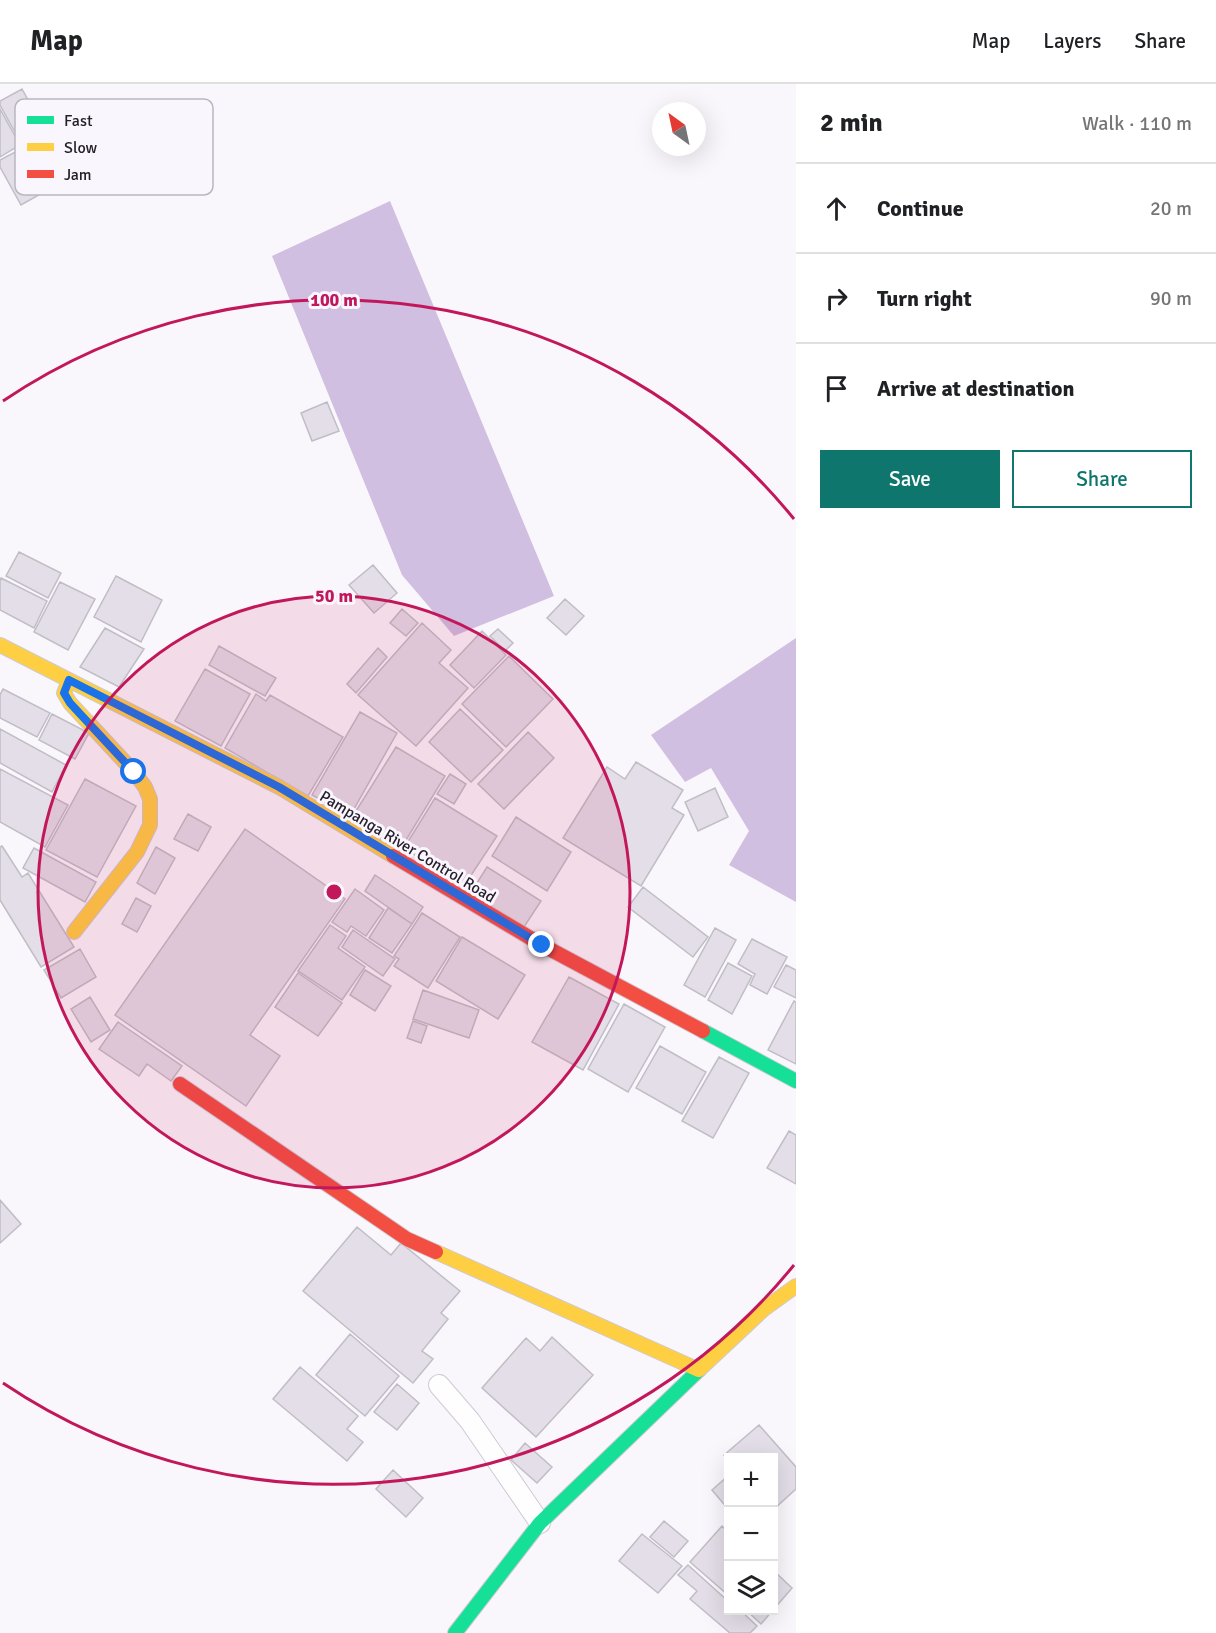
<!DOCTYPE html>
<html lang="en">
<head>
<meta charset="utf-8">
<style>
  :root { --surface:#fff; --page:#f2f2f2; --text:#202124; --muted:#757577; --line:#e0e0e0; --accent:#0f766e }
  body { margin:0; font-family:Signika,sans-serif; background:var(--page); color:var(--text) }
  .controls { position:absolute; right:18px; bottom:18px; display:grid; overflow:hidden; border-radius:0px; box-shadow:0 6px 24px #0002 }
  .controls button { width:54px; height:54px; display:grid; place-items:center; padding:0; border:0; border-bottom:2px solid var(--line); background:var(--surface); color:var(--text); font:30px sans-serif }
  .compass { position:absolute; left:652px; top:18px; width:54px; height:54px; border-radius:50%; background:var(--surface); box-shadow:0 6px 24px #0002; rotate:327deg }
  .stop { position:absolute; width:18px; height:18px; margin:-14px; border:4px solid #1a73e8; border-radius:50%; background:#fff }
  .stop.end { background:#1a73e8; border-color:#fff; box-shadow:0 2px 6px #0008 }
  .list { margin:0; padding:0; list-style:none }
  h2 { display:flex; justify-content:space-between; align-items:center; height:78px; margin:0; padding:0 24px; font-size:26px }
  h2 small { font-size:20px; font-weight:400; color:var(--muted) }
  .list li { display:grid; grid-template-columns:39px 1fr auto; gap:18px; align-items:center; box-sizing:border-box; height:90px; padding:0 24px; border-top:2px solid var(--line) }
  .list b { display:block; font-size:22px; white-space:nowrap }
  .list em { font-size:20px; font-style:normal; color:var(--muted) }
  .actions { display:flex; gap:12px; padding:18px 24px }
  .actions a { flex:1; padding:14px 0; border:2px solid var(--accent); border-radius:0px; text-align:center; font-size:21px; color:var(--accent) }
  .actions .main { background:var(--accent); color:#fff }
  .icon { flex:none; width:33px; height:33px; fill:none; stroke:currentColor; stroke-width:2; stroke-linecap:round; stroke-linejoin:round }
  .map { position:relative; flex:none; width:796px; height:1549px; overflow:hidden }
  header { display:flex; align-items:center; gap:36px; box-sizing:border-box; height:84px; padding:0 30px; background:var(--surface); border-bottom:2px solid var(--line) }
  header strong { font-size:28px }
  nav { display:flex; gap:33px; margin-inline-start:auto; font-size:21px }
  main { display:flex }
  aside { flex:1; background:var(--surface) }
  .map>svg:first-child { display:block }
</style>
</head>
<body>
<header>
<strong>Map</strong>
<nav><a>Map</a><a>Layers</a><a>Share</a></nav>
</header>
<main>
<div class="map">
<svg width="796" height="1549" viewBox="0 0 796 1549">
  <rect width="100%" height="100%" fill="#faf7fc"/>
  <path fill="#d1bfe1" d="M390 117 554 512 454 552 402 491 272 172Z
    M796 554V818L729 781 749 747 711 684 685 698 651 651Z"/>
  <path fill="#e3dee7" stroke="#c1bdc6" stroke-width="1.5" d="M22 5 46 48 22 61 0 21V17Z
    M0 25 20 61 0 73Z
    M45 52 69 94 21 121 0 83V76Z
    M327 318 339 347 312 357 301 329Z
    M19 468 61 489 48 514 6 492Z
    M373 481 397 509 374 529 349 501Z
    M116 492 162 516 141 558 94 533Z
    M1 494 47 517 34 544 0 526V497Z
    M60 498 95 515 68 566 34 548Z
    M565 515 584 532 566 551 547 534Z
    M402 525 418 539 406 552 390 539Z
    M422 539 451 566 439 579 468 604 416 662 358 611Z
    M105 544 144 565 119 603 80 583Z
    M498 545 513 559 505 567 490 552Z
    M482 547 506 571 474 604 450 581Z
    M219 562 276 594 265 612 209 581Z
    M378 564 387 573 356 609 347 600Z
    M509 572 553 615 506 663 462 620Z
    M205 585 250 610 221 662 175 637Z
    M3 605 50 629 37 653 0 634V611Z
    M256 610 266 617 270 611 343 653 308 712 225 664Z
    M460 625 503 666 471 698 429 658Z
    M360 628 397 649 350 732 312 711Z
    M52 630 89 649 75 675 39 656Z
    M0 645 66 681 52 708 0 679Z
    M528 648 554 674 504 725 478 700Z
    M396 663 445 692 400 766 351 735Z
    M636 678 683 706 672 724 684 731 641 802 563 754 607 683 625 695Z
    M0 685 68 721 45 763 0 738Z
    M450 690 466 700 454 720 437 710Z
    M85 695 136 722 97 793 46 766Z
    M715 704 728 733 698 747 685 718Z
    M435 714 497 752 464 802 404 764Z
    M188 730 211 743 198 767 174 755Z
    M516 733 571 768 547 807 492 772Z
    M245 745 345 815 250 951 280 972 246 1022 115 931Z
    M2 762 22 793 28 789 74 863 41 883 0 816V763Z
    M156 763 175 774 155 810 137 799Z
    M34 764 96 798 85 818 23 784Z
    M487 783 541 817 524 843 470 810Z
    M375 791 423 823 412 840 365 807Z
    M643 803 708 853 693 873 628 823Z
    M355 805 384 826 366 852 351 842 347 848 332 838Z
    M136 814 151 822 137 848 122 840Z
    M388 824 412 840 392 869 369 854Z
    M422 829 460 853 428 904 394 882 399 875 394 872Z
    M330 841 346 852 338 864 365 883 342 916 298 887Z
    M715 844 736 856 705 913 684 901Z
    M353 846 395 875 383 892 342 863Z
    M462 853 525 891 498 935 436 897Z
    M752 855 787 873 767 910 750 901 755 890 738 880Z
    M80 865 96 893 61 914 44 886Z
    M728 879 752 892 732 930 708 916Z
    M786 881 796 886V914L774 903Z
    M365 886 391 902 375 927 350 911Z
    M298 889 342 919 318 952 275 923Z
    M569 893 619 920 583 986 532 958Z
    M423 906 479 926 469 954 413 935Z
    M90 913 110 946 91 958 71 925Z
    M794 917 796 918V980L768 966Z
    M624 920 665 943 628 1008 588 985Z
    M413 937 427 942 421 959 407 954Z
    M118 938 182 982 171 997 147 980 139 992 99 965Z
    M660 962 706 988 682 1030 636 1004Z
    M719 973 749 989 713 1054 682 1037Z
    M789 1047 796 1051V1100L767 1084Z
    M0 1116 21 1140 0 1159Z
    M357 1143 391 1171 401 1159 460 1207 441 1229 448 1235 422 1267 433 1275 413 1299 303 1207Z
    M350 1250 399 1292 365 1332 316 1291Z
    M552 1253 593 1291 536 1353 482 1304 526 1254 540 1267Z
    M300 1283 358 1332 347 1345 363 1358 347 1377 273 1315Z
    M397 1300 419 1319 397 1346 374 1328Z
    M759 1341 796 1383V1405L774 1425V1374H728V1376L724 1371Z
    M525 1359 552 1383 537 1399 511 1376Z
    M393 1386 423 1414 406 1433 376 1405Z
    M728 1392V1425L712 1406Z
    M664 1437 688 1457 674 1473 650 1453Z
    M722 1442 728 1448V1511L690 1478Z
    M642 1450 682 1482 658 1509 619 1477Z
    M688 1481 728 1517V1526H740L757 1542 750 1549H730L690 1515 697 1507 678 1491Z
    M774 1487 792 1504 774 1525Z
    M746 1526H773L761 1540Z"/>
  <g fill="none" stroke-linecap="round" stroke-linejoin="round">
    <g stroke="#cfcad3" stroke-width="22">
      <path id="lane" d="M439 1301 470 1337 540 1439"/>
    </g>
    <g stroke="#cfcad3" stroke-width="16">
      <path id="fast" d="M703 947 796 997
        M455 1549 540 1439 699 1286"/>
    </g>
    <g stroke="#cfcad3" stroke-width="16">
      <path id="slow" d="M0 561 279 703 393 772
        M69 596 64 609 70 619 134 688 145 703 150 715V741L137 768 74 848
        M436 1168 699 1286 764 1225 796 1202"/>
    </g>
    <g stroke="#cfcad3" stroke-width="16">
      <path id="jam" d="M393 772 542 861 703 947
        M180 1000 407 1155 436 1168"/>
    </g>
    <use href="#lane" stroke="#fefeff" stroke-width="20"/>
    <use href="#fast" stroke="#16e098" stroke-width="14"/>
    <use href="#slow" stroke="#ffcf43" stroke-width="14"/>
    <use href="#jam" stroke="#f24e42" stroke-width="14"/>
  </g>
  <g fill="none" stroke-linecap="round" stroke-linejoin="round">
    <path stroke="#1a73e8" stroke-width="8" d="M134 688 70 619 64 609 69 596 279 703 542 861"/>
  </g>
  <circle cx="334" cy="808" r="296" fill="#c2185b" fill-opacity=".12"/>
  <g fill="none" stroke="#c2185b" stroke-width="3">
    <circle cx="334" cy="808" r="296"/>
    <path d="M794 1181A592 592 0 0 1 3 1299M3 317A592 592 0 0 1 794 435"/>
  </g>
  <g text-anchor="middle" stroke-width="6" stroke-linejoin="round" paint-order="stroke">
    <g font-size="16" fill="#27202c" stroke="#faf6fd">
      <text transform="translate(408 762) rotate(31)" y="6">Pampanga River Control Road</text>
    </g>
  </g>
  <rect x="15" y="15" width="198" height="96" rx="9" fill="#faf6fd" stroke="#bbb6be" stroke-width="1.5"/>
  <rect x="27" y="32" width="27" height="8" fill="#16e098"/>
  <rect x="27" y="59" width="27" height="8" fill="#ffcf43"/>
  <rect x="27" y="86" width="27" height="8" fill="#f24e42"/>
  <g font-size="16" fill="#27202c">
    <text x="64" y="42">Fast</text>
    <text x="64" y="69">Slow</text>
    <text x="64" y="96">Jam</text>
  </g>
  <circle cx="334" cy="808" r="9" fill="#c2185b" stroke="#faf6fd" stroke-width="3"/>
  <g font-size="18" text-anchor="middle" font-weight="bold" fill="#c2185b" stroke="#faf6fd" stroke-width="6" stroke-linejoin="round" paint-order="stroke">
    <text x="334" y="222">100 m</text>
    <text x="334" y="518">50 m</text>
  </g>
</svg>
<div class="controls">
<button>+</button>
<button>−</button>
<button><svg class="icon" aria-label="layers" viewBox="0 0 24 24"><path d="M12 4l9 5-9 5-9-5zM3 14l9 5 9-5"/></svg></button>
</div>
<svg class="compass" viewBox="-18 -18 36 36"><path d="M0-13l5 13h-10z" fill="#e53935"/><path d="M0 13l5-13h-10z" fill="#757577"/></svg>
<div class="stop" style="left:134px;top:688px"></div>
<div class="stop end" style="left:542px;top:861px"></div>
</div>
<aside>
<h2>2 min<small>Walk · 110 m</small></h2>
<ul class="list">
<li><svg class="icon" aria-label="ahead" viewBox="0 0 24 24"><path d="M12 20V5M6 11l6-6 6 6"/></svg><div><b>Continue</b></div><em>20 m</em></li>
<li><svg class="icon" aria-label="right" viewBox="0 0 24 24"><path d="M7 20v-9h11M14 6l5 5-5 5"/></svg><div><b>Turn right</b></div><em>90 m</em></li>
<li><svg class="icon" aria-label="arrive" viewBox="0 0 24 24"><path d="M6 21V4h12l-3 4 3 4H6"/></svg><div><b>Arrive at destination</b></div></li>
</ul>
<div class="actions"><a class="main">Save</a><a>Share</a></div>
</aside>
</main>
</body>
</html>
